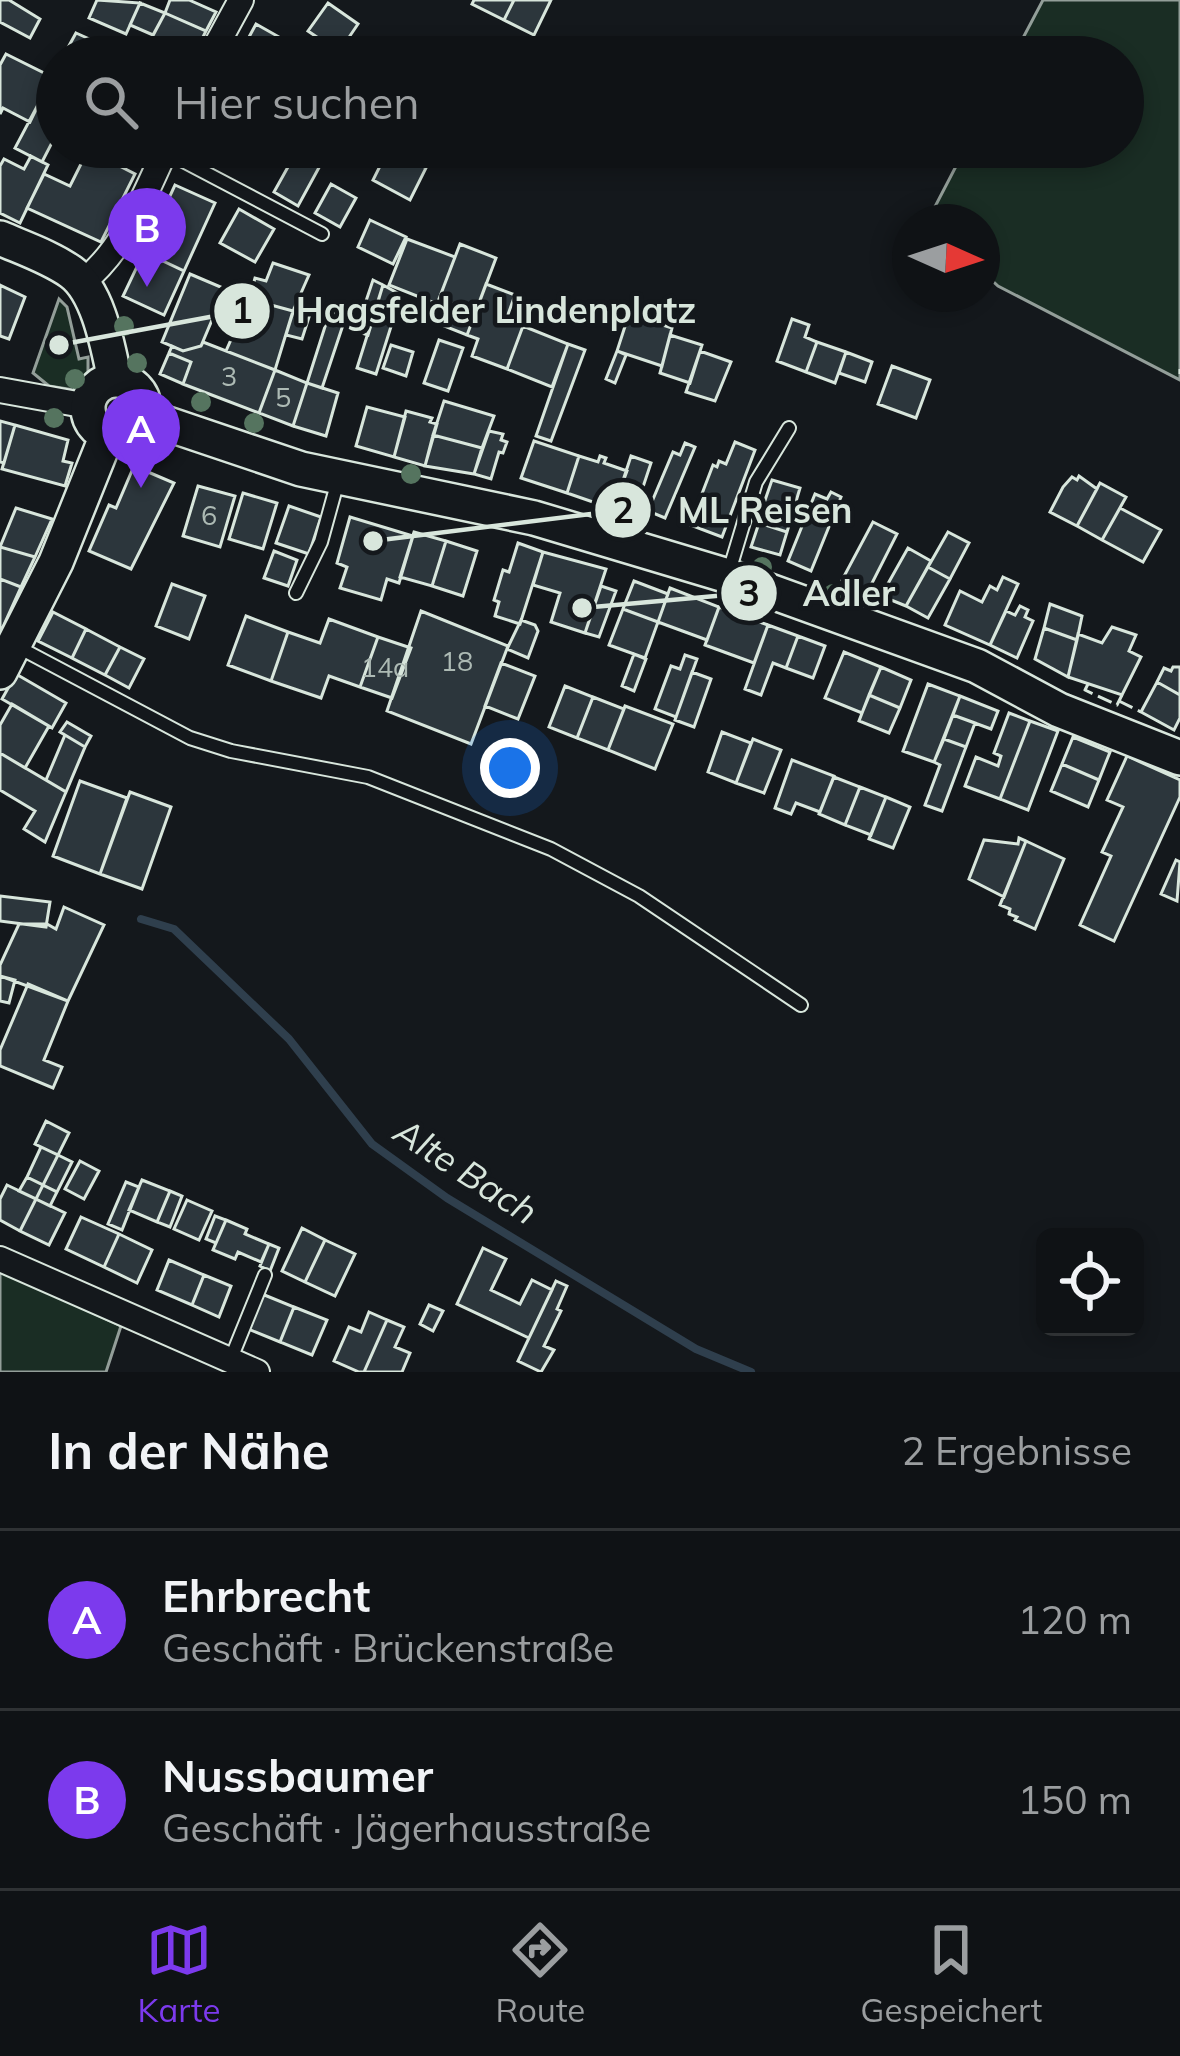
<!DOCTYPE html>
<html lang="de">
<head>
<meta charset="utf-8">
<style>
  :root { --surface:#0f1215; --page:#181b1e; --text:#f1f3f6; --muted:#9b9ea0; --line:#2f3234; --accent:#7c3aed }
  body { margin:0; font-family:Mulish,sans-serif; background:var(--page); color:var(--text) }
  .controls { position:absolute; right:36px; bottom:36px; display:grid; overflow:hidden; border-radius:18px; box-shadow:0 6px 18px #0003 }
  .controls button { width:108px; height:108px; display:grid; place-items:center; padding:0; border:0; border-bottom:3px solid var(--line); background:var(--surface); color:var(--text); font:60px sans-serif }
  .compass { position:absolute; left:892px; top:204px; width:108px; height:108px; border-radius:50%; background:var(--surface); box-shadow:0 6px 18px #0003; rotate:93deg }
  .you { position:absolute; left:510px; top:768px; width:42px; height:42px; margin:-30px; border:9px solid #fff; border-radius:50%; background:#1a73e8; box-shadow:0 0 0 18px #1a73e833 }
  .badge { display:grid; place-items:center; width:78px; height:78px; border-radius:50%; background:var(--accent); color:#fff; font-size:39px; font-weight:700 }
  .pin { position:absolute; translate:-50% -99px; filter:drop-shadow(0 3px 6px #0008) }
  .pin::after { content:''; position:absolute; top:63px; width:42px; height:36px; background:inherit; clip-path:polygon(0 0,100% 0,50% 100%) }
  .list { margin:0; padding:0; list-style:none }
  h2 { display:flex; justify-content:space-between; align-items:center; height:156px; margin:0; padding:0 48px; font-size:51px }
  h2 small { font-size:39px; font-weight:400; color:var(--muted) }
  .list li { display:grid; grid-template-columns:78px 1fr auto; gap:36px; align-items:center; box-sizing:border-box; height:180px; padding:0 48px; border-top:3px solid var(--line) }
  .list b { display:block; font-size:45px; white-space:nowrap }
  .list p { margin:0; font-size:39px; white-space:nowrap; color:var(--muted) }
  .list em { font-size:39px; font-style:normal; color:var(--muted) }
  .icon { flex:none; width:66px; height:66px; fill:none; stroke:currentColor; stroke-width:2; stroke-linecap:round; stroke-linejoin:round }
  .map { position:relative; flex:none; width:1180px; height:1372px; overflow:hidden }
  .search { position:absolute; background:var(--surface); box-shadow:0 6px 18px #0003; left:36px; right:36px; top:36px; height:132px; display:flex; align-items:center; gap:30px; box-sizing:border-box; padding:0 42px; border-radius:66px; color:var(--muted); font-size:45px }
  .sheet { height:516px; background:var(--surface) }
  nav { display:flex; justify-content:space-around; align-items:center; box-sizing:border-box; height:168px; border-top:3px solid var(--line); background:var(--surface); font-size:33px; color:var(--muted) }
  nav a { display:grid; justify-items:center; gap:6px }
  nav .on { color:var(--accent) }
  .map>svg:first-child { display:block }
</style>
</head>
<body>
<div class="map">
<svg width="1180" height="1372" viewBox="0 0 1180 1372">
  <rect width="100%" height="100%" fill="#14181c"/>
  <path fill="#1a2d24" stroke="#939e99" stroke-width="3" d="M1043 0H1180V380L998 286 982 271V222H927L966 147H1123V57H1013Z
    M59 299 67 307 79 359 88 357V380L74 390 49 386 33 373Z
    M0 1270 121 1326 106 1372H0Z"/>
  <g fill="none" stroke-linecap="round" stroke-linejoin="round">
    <path stroke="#2f3f4d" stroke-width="8" d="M141 919 174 929 289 1039 372 1144 447 1198 696 1349 751 1372"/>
  </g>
  <path fill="#2c363c" stroke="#d8e6dc" stroke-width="3" d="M0 0H9L40 19 30 38 0 22Z
    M97 0 140 3 126 34 89 18Z
    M170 0H189L216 12 206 31 165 13Z
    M474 0H514L504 20 472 4Z
    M514 0H551L534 35 504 20Z
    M140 3 165 13 153 35 130 25Z
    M328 3 358 24 339 52 308 31Z
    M165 13 206 31 193 57H176L149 43Z
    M256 24 279 37 282 43 278 52 272 49 267 57H255L242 50Z
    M76 33 114 50 111 57H72L65 53Z
    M149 43 176 57H142Z
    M6 54 52 77 30 122 3 108 0 114V65Z
    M57 68V105L42 97Z
    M42 97 57 105V133L42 162 15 148Z
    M389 148 426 168 410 200 373 180Z
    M298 149 322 162 298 206 274 192Z
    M88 150 135 174 101 242 27 208 44 174 70 186Z
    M31 156 48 165 20 223 0 213V166L4 159 24 169Z
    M331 184 356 198 340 227 315 213Z
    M175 185 215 203 184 271 144 252Z
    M239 209 274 229 255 262 220 243Z
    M370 220 406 237 393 264 358 247Z
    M407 239 455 257 437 304 389 285Z
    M460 244 496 258 467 335 444 326 452 304 439 299Z
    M144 252 184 271 164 315 123 296Z
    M273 263 309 275 293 311 249 299 255 278 266 281Z
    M190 274 249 299 239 323 215 313 201 346 183 351 162 342Z
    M373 280 383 285 368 335 356 331Z
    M486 284 515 295 506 320 523 326 507 369 472 356 478 339 467 335Z
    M0 285 25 297 9 339 0 336Z
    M383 285 401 295 376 374 357 368Z
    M249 299 293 311 275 370 226 351Z
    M294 309 310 314 302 339 286 335Z
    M330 311 346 316 322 388 307 383Z
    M629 314 672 328 662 366 617 351Z
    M792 319 809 325 805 337 817 342 806 372 777 361Z
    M523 326 568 344 552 387 507 369Z
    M670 335 702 345 690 383 660 373Z
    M439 340 463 348 448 391 424 383Z
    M203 342 275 370 259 413 183 384 191 362 169 353 172 346 183 351 201 346Z
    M817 342 846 352 835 383 806 372Z
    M568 344 585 350 551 441 536 436Z
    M391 345 413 352 406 376 383 368Z
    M617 351 626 355 615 383 606 379Z
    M700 351 731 362 715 401 686 392Z
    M846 352 872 362 865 382 839 373Z
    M169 353 191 362 183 384 160 374Z
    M892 366 930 380 916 418 878 404Z
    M275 370 307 383 293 426 259 413Z
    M307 383 338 393 326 436 293 426Z
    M444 401 494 416 482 448 433 435Z
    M367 407 405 417 394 457 356 446Z
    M406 411 432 418 430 422 437 424 425 466 394 457Z
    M0 421 15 425 4 463 0 462Z
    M15 425 68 440 63 461 72 463 65 486 2 469Z
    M489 431 503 434 501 440 507 442 503 453 499 452 491 479 474 474Z
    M433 435 482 448 474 474 425 466Z
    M534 441 579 456 567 493 521 478Z
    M735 442 755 450 722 537 690 525 713 465 717 467 719 461 726 464Z
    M685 443 695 447 665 518 648 511 673 452 680 455Z
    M579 456 598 462 600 456 606 458 604 463 627 471 613 509 567 493Z
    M631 456 651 463 635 511 615 505Z
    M134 466 174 483 131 569 89 551 109 505 116 508Z
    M1079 476 1097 489 1077 526 1050 512 1063 487 1072 477 1077 480Z
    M772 480 800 488 792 515 763 506Z
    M1100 483 1126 497 1102 540 1077 526Z
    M198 486 235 496 220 547 183 536Z
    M831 492 841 497 811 571 788 561 815 494 827 499Z
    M243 493 277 503 263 549 229 539Z
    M289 506 321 517 309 554 276 543Z
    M763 506 792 515 787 532 759 523Z
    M16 508 52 519 35 557 0 547Z
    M1120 508 1161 530 1143 562 1102 540Z
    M350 517 413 536 399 583 387 579 381 600 340 588 347 567 337 563Z
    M873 522 897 534 867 593 842 580Z
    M759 523 787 532 780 555 751 547Z
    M414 532 446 541 432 586 400 577Z
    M948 532 969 543 950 579 928 567Z
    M446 541 477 551 463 596 432 586Z
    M518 543 543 552 520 624 495 616 499 602 494 600 503 570 509 572Z
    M0 547 35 557 21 587 0 579Z
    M908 548 931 561 906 606 881 596Z
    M274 551 297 560 288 586 264 578Z
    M543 552 606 569 585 633 551 622 560 593 533 585Z
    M928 567 950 579 928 618 906 606Z
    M1003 577 1018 584 990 645 945 625 960 591 982 602 990 586 997 590Z
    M0 579 21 587 2 629 0 628Z
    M634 581 668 594 658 622 623 609Z
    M172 584 205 596 189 639 156 626Z
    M601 586 616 591 599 637 585 633Z
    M670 588 719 607 707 640 658 622Z
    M1050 604 1082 616 1077 640 1044 628Z
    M1020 606 1028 610 1025 617 1033 621 1017 658 990 645 1006 611 1015 615Z
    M719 607 768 625 754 663 705 645Z
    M623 609 658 622 645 658 609 645Z
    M421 611 508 646 471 744 387 711Z
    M53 612 86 629 72 658 38 641Z
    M246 616 288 632 271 681 228 665Z
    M329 619 378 637 360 687 329 676 321 698 271 681 288 632 320 643Z
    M521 620 535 625 538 631 528 658 507 649Z
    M768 625 798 636 786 668 773 663 761 695 745 689Z
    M1112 627 1136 635 1129 651 1141 657 1122 695 1068 677 1078 634 1102 643Z
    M1044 628 1077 640 1068 677 1035 659Z
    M86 629 120 647 105 675 72 658Z
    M798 636 825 646 813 678 786 668Z
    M378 637 411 648 392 698 360 687Z
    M120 647 144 659 129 688 105 675Z
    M844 652 881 667 862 713 825 698Z
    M634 654 646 659 634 691 622 686Z
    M685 655 697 659 676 717 655 709 671 666 680 669Z
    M501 663 535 676 518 719 485 706Z
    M881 667 911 680 900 708 869 695Z
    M1173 667H1180V695L1157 682 1164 668 1171 671Z
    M692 672 711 679 694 727 675 720Z
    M16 674 66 703 52 728 2 699Z
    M1157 682 1180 695V718L1174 730 1141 712Z
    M928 684 960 696 934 762 903 751Z
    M565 686 593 697 577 738 549 727Z
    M869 695 900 708 889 733 859 721Z
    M960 696 998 711 991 729 953 715Z
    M593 697 624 709 608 750 577 738Z
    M12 704 49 726 25 768 0 753V725Z
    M625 706 673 724 655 769 608 750Z
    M1009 713 1030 721 1000 799 965 786 976 757 998 766 1001 756 994 753Z
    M953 715 975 723 966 747 944 739Z
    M1030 721 1058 731 1028 810 1000 799Z
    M67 722 91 736 85 747 60 732Z
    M722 732 751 743 736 783 708 772Z
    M65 735 85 747 66 792 46 780Z
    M1073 737 1110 752 1099 780 1062 764Z
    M753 739 781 750 764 793 736 783Z
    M944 739 966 747 942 811 925 805 940 765 934 762Z
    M0 753 66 792 45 842 24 829 35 811 0 790Z
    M1127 756 1180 780V797L1114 941 1080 925 1111 856 1102 852 1123 807 1107 800Z
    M792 760 834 776 820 812 796 803 791 814 775 808Z
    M1062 764 1099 780 1088 807 1051 791Z
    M834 777 860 787 845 825 819 814Z
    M80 781 127 798 100 874 53 856Z
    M860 787 886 797 871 835 845 825Z
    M130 792 171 807 142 889 100 874Z
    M886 797 910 807 893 848 869 839Z
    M1019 838 1026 841 1004 897 969 879 984 840 1018 844Z
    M1026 841 1064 859 1035 929 1015 920 1017 917 1009 914 1010 909 1000 905Z
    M1176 860 1180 862 1177 901 1161 894Z
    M0 896 50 902 46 927 0 921Z
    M64 907 104 925 68 1001 0 976V965L19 924H47L56 929Z
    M0 976 15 980 9 1003 0 1001Z
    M28 984 68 1001 44 1060 62 1067 53 1088 0 1066V1050Z
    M46 1121 69 1133 58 1155 35 1144Z
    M41 1147 58 1155 43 1185 27 1177Z
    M58 1155 72 1162 57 1192 43 1185Z
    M80 1161 99 1171 84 1199 65 1189Z
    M27 1177 43 1185 36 1199 19 1191Z
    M142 1180 170 1191 157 1222 129 1210Z
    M126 1182 139 1187 122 1230 108 1224Z
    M7 1185 36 1199 20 1231 0 1220V1199Z
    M43 1185 57 1192 50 1206 36 1199Z
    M170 1191 182 1196 170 1227 157 1222Z
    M36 1199 65 1213 49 1245 20 1231Z
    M187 1200 212 1211 199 1240 174 1229Z
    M215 1216 226 1220 216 1243 206 1239Z
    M81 1217 119 1234 104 1267 66 1249Z
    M226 1220 247 1229 245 1234 269 1244 261 1262 238 1252 235 1259 213 1250Z
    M302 1228 325 1240 305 1282 282 1271Z
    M119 1234 152 1250 137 1283 104 1267Z
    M325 1240 355 1254 335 1296 305 1282Z
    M269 1244 279 1248 270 1271 260 1266Z
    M483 1248 506 1259 491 1290 520 1304 532 1280 552 1290 529 1338 457 1304Z
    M169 1260 204 1275 192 1305 157 1290Z
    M204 1275 231 1286 219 1317 192 1305Z
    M556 1281 567 1286 557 1309 561 1311 544 1346 554 1350 541 1372 518 1361Z
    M262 1294 294 1307 280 1342 248 1329Z
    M429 1305 443 1311 433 1331 420 1324Z
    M294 1307 327 1320 312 1355 280 1342Z
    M369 1312 387 1320 364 1372H359L334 1361 349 1327 361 1332Z
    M387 1320 404 1327 395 1347 410 1353 402 1372H364Z"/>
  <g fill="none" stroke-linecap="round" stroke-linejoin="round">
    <g stroke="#d8e6dc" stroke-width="16">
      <path id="lane" d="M166 152 322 234
        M728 575 756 482 789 428
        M296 593 321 542 339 477
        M18 647 190 738 231 751 368 777 551 849 639 896 801 1005
        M230 1361 265 1275"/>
    </g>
    <g stroke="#d8e6dc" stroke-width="28">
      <path id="street" d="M210 57 241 0
        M82 283C126 247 143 197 167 147
        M0 390 88 406
        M0 1259 257 1372"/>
    </g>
    <g stroke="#d8e6dc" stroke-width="38">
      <path id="secondary" d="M0 238C23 248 50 257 71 272 99 292 108 348 115 380
        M88 408a28 28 0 1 1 56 0a28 28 0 1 1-56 0Z
        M144 416 301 469 534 518 728 576 977 666 1059 710 1180 758
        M0 672 56 562 107 435"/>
    </g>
    <use href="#lane" stroke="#14181c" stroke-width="12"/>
    <use href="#street" stroke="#14181c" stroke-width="24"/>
    <use href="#secondary" stroke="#14181c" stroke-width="33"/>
    <path stroke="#d8e6dc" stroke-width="3" stroke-dasharray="15 6" stroke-linecap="butt" d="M1180 369V374
      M1088 684 1085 690 1117 705 1122 695
      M1119 701 1141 712"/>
  </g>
  <g fill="#55745f">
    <circle cx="124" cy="326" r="10"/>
    <circle cx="137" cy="363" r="10"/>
    <circle cx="75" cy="379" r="10"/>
    <circle cx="201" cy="402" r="10"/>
    <circle cx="54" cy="418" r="10"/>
    <circle cx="254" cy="423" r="10"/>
    <circle cx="411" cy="474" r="10"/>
    <circle cx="604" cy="518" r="10"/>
    <circle cx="762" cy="567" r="10"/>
    <circle cx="833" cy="594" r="10"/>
  </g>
  <g text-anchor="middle" stroke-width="9" stroke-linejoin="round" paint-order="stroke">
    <g font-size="27" fill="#adbab4">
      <text x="229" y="386">3</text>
      <text x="283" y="407">5</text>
      <text x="209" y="525">6</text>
      <text x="457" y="671">18</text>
      <text x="385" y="677">14a</text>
    </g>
    <g font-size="36" font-style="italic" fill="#d8e6dc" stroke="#14181c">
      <text transform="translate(466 1171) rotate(33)" y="13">Alte Bach</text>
    </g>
  </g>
  <path fill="none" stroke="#d8e6dc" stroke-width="4.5" d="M59 345L242 311M373 541L623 510M582 608L749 593"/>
  <g fill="#d8e6dc" stroke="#14181c" stroke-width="4.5">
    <circle cx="59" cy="345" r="12"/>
    <circle cx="373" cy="541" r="12"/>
    <circle cx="582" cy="608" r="12"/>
    <circle cx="242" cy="311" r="30"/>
    <circle cx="623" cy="510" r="30"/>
    <circle cx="749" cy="593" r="30"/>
  </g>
  <g font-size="36" text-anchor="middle" font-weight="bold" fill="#111">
    <text x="242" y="323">1</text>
    <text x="623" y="523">2</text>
    <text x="749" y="606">3</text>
  </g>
  <g font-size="36" text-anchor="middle" font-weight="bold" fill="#d8e6dc" stroke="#14181c" stroke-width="9" stroke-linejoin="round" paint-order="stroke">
    <text x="496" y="323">Hagsfelder Lindenplatz</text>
    <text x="765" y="523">ML Reisen</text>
    <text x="849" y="606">Adler</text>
  </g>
</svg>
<div class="controls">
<button><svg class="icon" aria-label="locate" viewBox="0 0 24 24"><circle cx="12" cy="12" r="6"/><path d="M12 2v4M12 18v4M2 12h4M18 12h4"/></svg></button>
</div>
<svg class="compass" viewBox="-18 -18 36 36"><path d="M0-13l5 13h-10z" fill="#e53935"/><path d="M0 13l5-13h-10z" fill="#9b9ea0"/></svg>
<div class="you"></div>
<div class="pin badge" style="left:141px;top:488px">A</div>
<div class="pin badge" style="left:147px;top:287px">B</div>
<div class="search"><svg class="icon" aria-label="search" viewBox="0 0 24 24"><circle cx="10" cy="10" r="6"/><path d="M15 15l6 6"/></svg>Hier suchen</div>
</div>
<section class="sheet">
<h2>In der Nähe<small>2 Ergebnisse</small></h2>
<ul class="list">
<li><span class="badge">A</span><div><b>Ehrbrecht</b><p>Geschäft · Brückenstraße</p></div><em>120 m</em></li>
<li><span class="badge">B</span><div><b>Nussbaumer</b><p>Geschäft · Jägerhausstraße</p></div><em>150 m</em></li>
</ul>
</section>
<nav>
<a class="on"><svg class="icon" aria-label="map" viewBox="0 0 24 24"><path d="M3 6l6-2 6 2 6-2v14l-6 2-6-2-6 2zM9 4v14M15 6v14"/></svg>Karte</a>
<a><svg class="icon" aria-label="directions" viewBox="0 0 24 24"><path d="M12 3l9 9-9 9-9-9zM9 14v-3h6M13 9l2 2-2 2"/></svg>Route</a>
<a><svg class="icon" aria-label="saved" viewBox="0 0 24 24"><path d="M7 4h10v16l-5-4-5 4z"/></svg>Gespeichert</a>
</nav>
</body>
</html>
